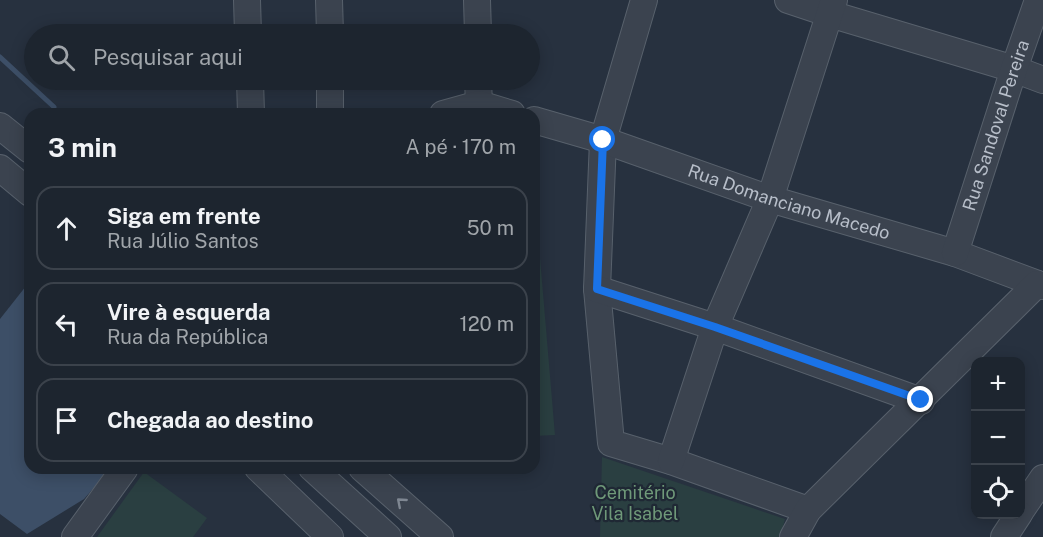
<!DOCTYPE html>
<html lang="pt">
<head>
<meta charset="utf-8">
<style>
  :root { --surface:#1d252f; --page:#2a313b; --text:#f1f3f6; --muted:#a0a5aa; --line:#3b424b }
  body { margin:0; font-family:"Public Sans",sans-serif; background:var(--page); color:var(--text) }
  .controls { position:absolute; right:18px; bottom:18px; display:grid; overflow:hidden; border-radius:12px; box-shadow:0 3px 15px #0003 }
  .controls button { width:54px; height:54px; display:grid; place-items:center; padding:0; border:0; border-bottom:2px solid var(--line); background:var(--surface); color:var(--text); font:30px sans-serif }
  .stop { position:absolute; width:18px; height:18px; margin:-14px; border:4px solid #1a73e8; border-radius:50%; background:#fff }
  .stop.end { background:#1a73e8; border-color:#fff; box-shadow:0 2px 6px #0008 }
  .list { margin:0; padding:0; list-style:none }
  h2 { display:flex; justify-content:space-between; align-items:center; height:78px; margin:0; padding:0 24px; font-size:26px }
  h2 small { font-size:20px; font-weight:400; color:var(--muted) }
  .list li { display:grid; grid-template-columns:39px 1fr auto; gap:18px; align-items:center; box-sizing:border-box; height:84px; margin:0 12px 12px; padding:0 12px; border:2px solid var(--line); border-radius:18px }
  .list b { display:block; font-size:22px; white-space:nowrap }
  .list p { margin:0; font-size:20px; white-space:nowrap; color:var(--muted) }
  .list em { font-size:20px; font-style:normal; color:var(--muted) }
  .icon { flex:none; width:33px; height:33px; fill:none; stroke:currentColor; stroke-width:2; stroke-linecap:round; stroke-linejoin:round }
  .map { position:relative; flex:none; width:1043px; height:537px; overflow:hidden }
  .search { position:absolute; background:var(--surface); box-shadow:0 3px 15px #0003; left:24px; top:24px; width:516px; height:66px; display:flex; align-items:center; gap:15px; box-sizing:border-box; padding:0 21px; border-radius:33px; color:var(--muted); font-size:22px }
  .panel { position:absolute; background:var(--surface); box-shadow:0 3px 15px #0003; left:24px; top:108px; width:516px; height:366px; border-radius:18px }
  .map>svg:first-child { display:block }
</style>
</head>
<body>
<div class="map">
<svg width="1043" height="537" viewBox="0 0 1043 537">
  <rect width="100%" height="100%" fill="#27313f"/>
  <path fill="#2a3f41" d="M534 187 555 435 534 436Z
    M602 457 785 519 780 537H600Z
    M144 472 207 518 193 537H97Z"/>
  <path fill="#3d4f67" d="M30 281V468H111L84 499 27 534 0 514V319Z"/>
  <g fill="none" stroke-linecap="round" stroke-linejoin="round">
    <path stroke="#3d4f67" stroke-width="5" d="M0 57 54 107"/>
    <g stroke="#58616c" stroke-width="28">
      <g id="minor">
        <path d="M247 0 248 34"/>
        <path d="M329 0 330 34"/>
        <path d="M477 0 478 34"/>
        <path d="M644 0 603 140 597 289 611 443 671 461 808 510"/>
        <path d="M788 0 830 14 1014 69 1043 80"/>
        <path d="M250 80 251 114"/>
        <path d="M330 80V114"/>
        <path d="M478 80 479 104"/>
        <path d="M443 114 479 104 512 114"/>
        <path id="s1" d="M534 120 603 140 770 199 955 253 1043 286"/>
        <path d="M0 126 30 150"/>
        <path d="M0 168 30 193"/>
        <path id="s2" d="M955 253 1014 69 1038 0"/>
        <path d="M597 289 715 327 921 401"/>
        <path d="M671 461 715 327 770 199 834 0"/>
        <path d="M258 468 330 537"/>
        <path d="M312 468 388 537"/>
        <path d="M362 468 440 537"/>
        <path d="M1020 512 1043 478"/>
        <path d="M75 537 125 468"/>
        <path d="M793 537 808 510 1037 284"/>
        <path d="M1004 537 1019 514"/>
      </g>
    </g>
    <use href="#minor" stroke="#3b434f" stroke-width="26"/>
  </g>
  <defs><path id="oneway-chevron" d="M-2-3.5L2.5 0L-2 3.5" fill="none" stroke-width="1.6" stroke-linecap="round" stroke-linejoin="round" transform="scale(1.5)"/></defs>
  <use stroke="#7f8792" href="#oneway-chevron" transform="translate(401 502) rotate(-139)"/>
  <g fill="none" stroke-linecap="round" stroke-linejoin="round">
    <path stroke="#1a73e8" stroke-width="8" d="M603 140 597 289 715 327 921 400"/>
  </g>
  <g text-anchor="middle" stroke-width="4.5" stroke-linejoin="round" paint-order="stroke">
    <g font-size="18" fill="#b7bec9" stroke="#1f2834">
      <text dy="6" stroke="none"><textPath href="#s2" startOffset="134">Rua Sandoval Pereira</textPath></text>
      <text dy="6" stroke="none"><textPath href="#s1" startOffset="268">Rua Domanciano Macedo</textPath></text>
    </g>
    <g font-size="18" fill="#6f9979" stroke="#1f2834">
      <text x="635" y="499">Cemitério<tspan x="635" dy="21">Vila Isabel</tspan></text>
    </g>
  </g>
</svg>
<div class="controls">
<button>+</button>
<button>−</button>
<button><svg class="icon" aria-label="locate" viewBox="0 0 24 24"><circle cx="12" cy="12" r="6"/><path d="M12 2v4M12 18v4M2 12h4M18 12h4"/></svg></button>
</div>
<div class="stop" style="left:603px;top:140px"></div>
<div class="stop end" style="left:921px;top:400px"></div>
<div class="search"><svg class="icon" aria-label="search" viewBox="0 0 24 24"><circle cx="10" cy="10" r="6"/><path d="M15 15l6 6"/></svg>Pesquisar aqui</div>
<section class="panel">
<h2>3 min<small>A pé · 170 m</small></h2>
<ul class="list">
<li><svg class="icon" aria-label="ahead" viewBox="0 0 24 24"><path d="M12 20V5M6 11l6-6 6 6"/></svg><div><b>Siga em frente</b><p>Rua Júlio Santos</p></div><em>50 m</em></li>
<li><svg class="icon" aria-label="left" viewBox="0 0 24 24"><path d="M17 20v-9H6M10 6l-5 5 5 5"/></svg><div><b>Vire à esquerda</b><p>Rua da República</p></div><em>120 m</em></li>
<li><svg class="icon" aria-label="arrive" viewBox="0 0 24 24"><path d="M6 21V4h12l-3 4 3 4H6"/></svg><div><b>Chegada ao destino</b></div></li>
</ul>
</section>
</div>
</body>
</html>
